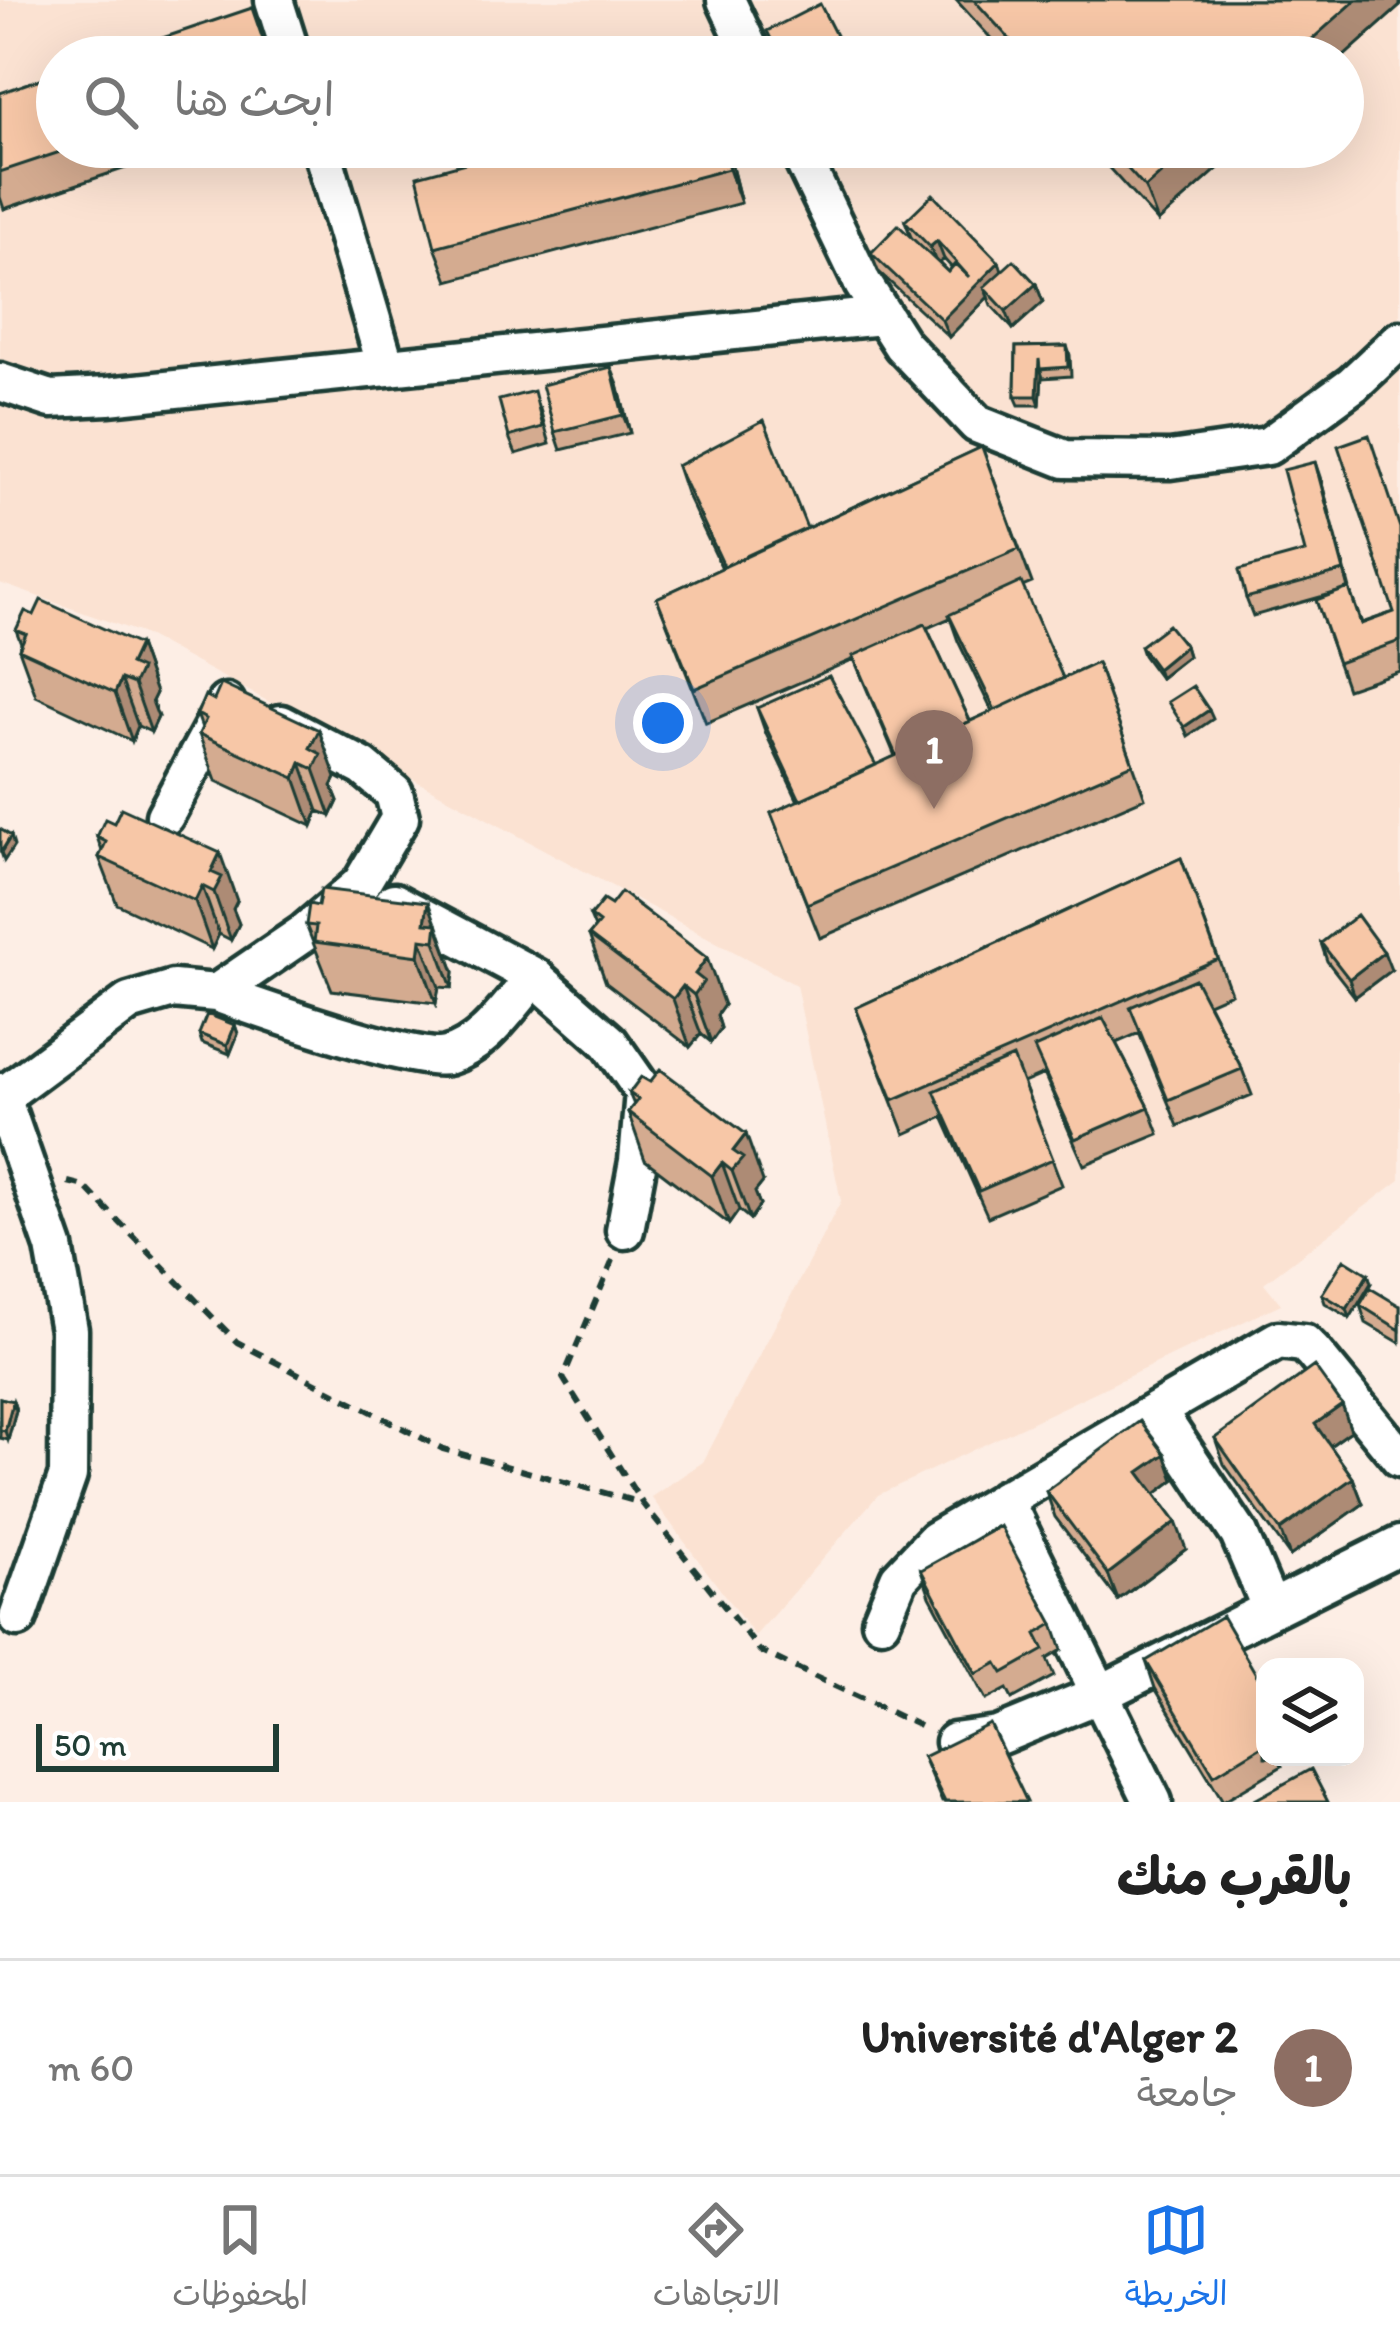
<!DOCTYPE html>
<html lang="ar">
<head>
<meta charset="utf-8">
<style>
  :root { --surface:#fff; --page:#f6f6f6; --text:#222; --muted:#767676; --line:#e0e0e0; --accent:#1a73e8 }
  body { margin:0; font-family:Itim,"Playpen Sans Arabic",sans-serif; background:var(--page); color:var(--text); direction:rtl }
  .controls { position:absolute; right:36px; bottom:36px; display:grid; overflow:hidden; border-radius:24px; box-shadow:0 12px 48px #0002 }
  .controls button { width:108px; height:108px; display:grid; place-items:center; padding:0; border:0; border-bottom:3px solid var(--line); background:var(--surface); color:var(--text); font:60px sans-serif }
  .scale { position:absolute; left:36px; bottom:30px; width:243px; box-sizing:border-box; padding-left:12px; border:6px solid #1f3d34; border-top:0; font-size:33px; line-height:42px; white-space:nowrap; color:#1f3d34; -webkit-text-stroke:9px #fff; paint-order:stroke }
  .you { position:absolute; left:663px; top:723px; width:42px; height:42px; margin:-30px; border:9px solid #fff; border-radius:50%; background:#1a73e8; box-shadow:0 0 0 18px #1a73e833 }
  .badge { display:grid; place-items:center; width:78px; height:78px; border-radius:50%; background:var(--accent); color:#fff; font-size:39px; font-weight:700 }
  .pin { position:absolute; translate:-50% -99px; filter:drop-shadow(0 3px 6px #0008) }
  .pin::after { content:''; position:absolute; top:63px; width:42px; height:36px; background:inherit; clip-path:polygon(0 0,100% 0,50% 100%) }
  .list { margin:0; padding:0; list-style:none }
  h2 { display:flex; justify-content:space-between; align-items:center; height:156px; margin:0; padding:0 48px; font-size:51px }
  h2 small { font-size:39px; font-weight:400; color:var(--muted) }
  .list li { display:grid; grid-template-columns:78px 1fr auto; gap:36px; align-items:center; box-sizing:border-box; height:216px; padding:0 48px; border-top:3px solid var(--line) }
  .list b { display:block; font-size:45px; white-space:nowrap }
  .list p { margin:0; font-size:39px; white-space:nowrap; color:var(--muted) }
  .list em { font-size:39px; font-style:normal; color:var(--muted) }
  .icon { flex:none; width:66px; height:66px; fill:none; stroke:currentColor; stroke-width:2; stroke-linecap:round; stroke-linejoin:round }
  .map { position:relative; flex:none; width:1400px; height:1802px; overflow:hidden; direction:ltr }
  .search { position:absolute; background:var(--surface); box-shadow:0 12px 48px #0002; left:36px; right:36px; top:36px; height:132px; display:flex; align-items:center; gap:30px; box-sizing:border-box; padding:0 42px; border-radius:66px; color:var(--muted); font-size:45px }
  .sheet { height:372px; background:var(--surface) }
  nav { display:flex; justify-content:space-around; align-items:center; box-sizing:border-box; height:168px; border-top:3px solid var(--line); background:var(--surface); font-size:33px; color:var(--muted) }
  nav a { display:grid; justify-items:center; gap:6px }
  nav .on { color:var(--accent) }
  .map>svg:first-child { display:block }
</style>
</head>
<body>
<div class="map">
<svg width="1400" height="1802" viewBox="0 0 1400 1802">
  <rect width="100%" height="100%" fill="#fdeee5"/>
  <filter id="ink" filterUnits="userSpaceOnUse"><feTurbulence type="fractalNoise" baseFrequency=".00833" numOctaves="2"/><feDisplacementMap in="SourceGraphic" scale="24" xChannelSelector="R" yChannelSelector="G"/><feConvolveMatrix kernelMatrix="1 2 1 2 8 2 1 2 1" color-interpolation-filters="sRGB"/></filter>
  <g filter="url(#ink)">
    <path fill="#fbe2d2" fill-rule="evenodd" d="M0 0H1400V1180L1264 1283 1281 1304 878 1495 755 1636 651 1497 703 1462 841 1201 796 985 141 633 0 583ZM57 57H1343V147H57Z"/>
    <g fill="none" stroke-linecap="round" stroke-linejoin="round">
      <g stroke="#1f3d34" stroke-width="45">
        <path id="minor" d="M274 0 292 57
          M726 0 753 57
          M321 147 386 367
          M797 147 863 284 902 345 977 424 1065 459 1170 460 1268 446 1353 384 1400 340
          M0 382 51 399 108 396 881 316
          M165 816 226 703
          M394 902 535 977 609 1042 644 1092 638 1161 625 1230
          M216 993C255 1007 416 1064 447 1056 486 1045 509 1005 535 977
          M0 1092 54 1247 69 1330 68 1475 18 1618
          M0 1098 129 1002 173 989 216 993 304 933 361 884 400 818 394 793 363 767 281 724
          M1157 1411 1239 1534 1271 1609
          M1004 1499 1153 1802
          M881 1621 899 1578 935 1540 1278 1340 1304 1343 1313 1352 1400 1458
          M954 1742 998 1736 1100 1694 1400 1545"/>
      </g>
      <path stroke="#1f3d34" stroke-width="6" stroke-dasharray="12 9" stroke-linecap="butt" d="M68 1182 84 1186 237 1342 443 1449 642 1503
        M613 1260 563 1378 642 1503 760 1651 924 1728"/>
      <use href="#minor" stroke="#fff" stroke-width="36"/>
    </g>
    <path fill="#d4ab90" stroke="#1f3d34" stroke-width="3" fill-rule="evenodd" d="M956 0H1400V6L1343 57H1008Z
      M0 93 57 147H188L4 209 0 197Z
      M727 147 741 203 448 281 435 247Z
      M822 147H878L833 170Z
      M1090 147H1242L1158 222Z
      M905 221 999 262 1002 271 1036 284 1043 302 1013 329 991 305 988 297 949 337 878 271 871 253 911 237ZM944 259 952 268 948 272 939 263Z
      M1067 346 1070 355 1071 376 1043 378 1042 375 1040 405H1019L1015 396 1016 347Z
      M618 385 630 433 561 450 555 432Z
      M540 409 550 444 516 454 509 437Z
      M982 447 1032 583 1022 587 1063 678 1097 663 1145 798 820 938 771 813 798 801 766 734 757 708 876 765 895 756 854 659 706 723 657 598 722 568 686 493 677 466 807 528ZM950 618 958 641 992 711 970 721 927 628Z
      M1321 480 1349 589 1362 623 1394 612 1400 526V671L1347 689 1316 600 1338 592 1253 616 1246 598 1305 552Z
      M34 615 139 645 156 693 152 701 158 717 151 732 138 726 132 741 36 696 19 649 21 643 16 630Z
      M1140 646H1185L1188 656 1160 678 1143 655Z
      M197 714 336 778 332 786 338 801 331 816 318 811 312 826 216 781 199 734 202 728Z
      M97 837 237 901 233 909 239 924 231 940 219 934 212 949 117 904 99 857 102 851Z
      M1181 858 1231 993 1208 1003 1242 1069 1252 1095 1178 1126 1139 1033 1116 1043 1149 1107 1159 1134 1084 1165 1044 1074 1023 1083 1062 1185 988 1217 943 1117 905 1134 856 1008Z
      M590 916 724 1005 717 1015 721 1028 711 1042 701 1034 690 1047 606 983 589 935 595 928Z
      M437 924 454 972 452 988 439 987 436 1003 332 990 306 925Z
      M1321 943 1391 970 1355 997 1327 961Z
      M235 1025 238 1034 230 1054 202 1043 199 1034Z
      M629 1093 763 1182 755 1192 760 1205 750 1219 739 1210 729 1224 645 1160 628 1112 634 1105Z
      M1368 1274 1371 1283 1350 1318 1325 1303 1322 1294Z
      M1360 1305 1400 1306V1343L1366 1323Z
      M0 1398 13 1401 16 1410 8 1440 0 1438Z
      M1342 1405 1351 1431 1330 1446 1353 1478 1363 1504 1290 1556 1224 1464 1215 1438Z
      M1174 1480 1155 1494 1186 1549 1118 1600 1055 1517 1046 1491Z
      M921 1570 1053 1624 1062 1650 1047 1659 1054 1676 1012 1699 1007 1689 986 1700 930 1596Z
      M1146 1661 1260 1681 1265 1679V1757H1279L1282 1766 1223 1801 1155 1688Z
      M923 1757 1027 1802H942Z"/>
    <path fill="#ad8b75" stroke="#1f3d34" stroke-width="3" d="M1356 0H1400V6L1343 57H1292Z
      M723 147H727L741 203 729 169Z
      M1191 147H1242L1158 222 1145 188Z
      M937 241 944 259 937 265 930 247Z
      M999 262 1005 280 984 287 988 297 949 337 942 320Z
      M1036 284 1043 302 1013 329 1006 311Z
      M1039 359 1042 375 1040 405 1037 396Z
      M611 367 618 385 630 433 623 415Z
      M1315 462 1321 480 1350 589 1344 571Z
      M139 645 156 693 152 701 158 717 151 732 134 684 130 664Z
      M1185 646 1188 656 1160 678 1157 669Z
      M121 679 138 726 132 741 115 693Z
      M1209 710 1213 719 1188 736 1184 727Z
      M319 730 336 778 332 786 338 801 331 816 314 769 310 748Z
      M301 763 318 811 312 826 295 778Z
      M11 836 14 846 4 861 1 852Z
      M220 853 237 901 233 909 239 924 231 940 214 892 211 872Z
      M202 886 219 934 212 949 195 901Z
      M428 902 454 972 452 988 435 941 425 923Z
      M421 939 439 987 436 1003 419 956Z
      M1384 952 1391 970 1355 997 1349 979Z
      M707 958 724 1005 717 1015 721 1028 711 1042 694 995 695 974Z
      M683 986 701 1034 690 1047 673 999Z
      M235 1025 238 1034 230 1054 227 1045Z
      M746 1134 763 1182 755 1192 760 1205 750 1219 732 1171 733 1151Z
      M722 1163 739 1210 729 1224 712 1176Z
      M1368 1274 1371 1283 1350 1318 1347 1309Z
      M13 1401 16 1410 8 1440 5 1431Z
      M1342 1405 1351 1431 1324 1450 1315 1424Z
      M1165 1454 1174 1480 1149 1499 1139 1472Z
      M1353 1478 1363 1504 1290 1556 1280 1530Z
      M1176 1522 1186 1549 1118 1600 1108 1574Z"/>
    <path fill="#f7c7a7" stroke="#1f3d34" stroke-width="3" d="M974 0H1356L1292 57H1026Z
      M820 4 847 57H780L767 31Z
      M252 8 269 57H106Z
      M57 73V147H75L0 172V93Z
      M525 147H723L729 169 435 247 417 176Z
      M1108 147H1191L1145 188Z
      M933 194 999 262 942 320 871 253 898 225 948 272 955 264 969 277 937 241 930 247 905 221Z
      M1014 260 1036 284 1006 311 984 287Z
      M1067 346 1068 367 1040 369 1039 359 1037 396H1015L1016 347Z
      M611 367 623 415 555 432 542 385Z
      M534 391 543 427 509 437 499 400Z
      M764 420 807 528 724 566 677 466Z
      M1369 435 1400 528V641L1338 663 1316 600 1349 588 1361 624 1394 612 1338 446Z
      M982 447 1019 549 694 689 657 598Z
      M1315 462 1344 571 1246 598 1239 570 1305 552 1283 470Z
      M1021 582 1063 678 995 710 949 615Z
      M41 600 139 645 130 664 141 669 134 684 121 679 115 693 19 649 26 634 16 630 25 611 34 615Z
      M925 624 970 721 896 755 853 656Z
      M1168 625 1185 646 1157 669 1140 646Z
      M1097 663 1133 764 807 904 771 813Z
      M829 676 876 765 800 800 757 708Z
      M221 684 319 730 310 748 321 754 314 769 301 763 295 778 199 734 206 719 197 714 205 695 214 700Z
      M1193 686 1209 710 1184 727 1168 702Z
      M121 808 220 853 211 872 222 877 214 892 202 886 195 901 99 857 106 842 97 837 105 819 114 823Z
      M0 829 11 836 1 852 0 851Z
      M1181 858 1218 959 893 1100 856 1008Z
      M321 889 428 902 425 923 437 924 435 941 421 939 419 956 314 942 316 926 306 925 309 904 318 906Z
      M621 892 707 958 695 974 704 981 694 995 683 986 673 999 589 935 599 923 590 916 603 900 611 905Z
      M1357 915 1384 952 1349 979 1321 943Z
      M1195 979 1242 1069 1168 1100 1130 1007Z
      M207 1014 235 1025 227 1045 199 1034Z
      M1103 1018 1149 1107 1075 1139 1034 1048Z
      M1013 1057 1053 1159 979 1191 934 1091Z
      M660 1069 746 1134 733 1151 743 1158 732 1171 722 1163 712 1176 628 1112 638 1099 629 1093 641 1077 650 1082Z
      M1344 1259 1368 1274 1347 1309 1322 1294Z
      M1370 1288 1400 1306V1330L1360 1305Z
      M1314 1366 1342 1405 1315 1424 1353 1478 1280 1530 1215 1438Z
      M0 1398 13 1401 5 1431 0 1430Z
      M1140 1421 1165 1454 1139 1472 1176 1522 1108 1574 1046 1491Z
      M1000 1526 1053 1624 1036 1634 1044 1650 1003 1673 997 1663 976 1674 921 1570Z
      M1222 1616 1260 1681 1265 1679V1744L1214 1775 1146 1661Z
      M990 1724 1027 1802H945L923 1757Z
      M1311 1769 1328 1802H1251Z"/>
  </g>
</svg>
<div class="controls">
<button><svg class="icon" aria-label="layers" viewBox="0 0 24 24"><path d="M12 4l9 5-9 5-9-5zM3 14l9 5 9-5"/></svg></button>
</div>
<div class="scale">50 m</div>
<div class="you"></div>
<div class="pin badge" style="left:934px;top:809px;background:#8d6e63">1</div>
<div class="search"><svg class="icon" aria-label="search" viewBox="0 0 24 24"><circle cx="10" cy="10" r="6"/><path d="M15 15l6 6"/></svg>ابحث هنا</div>
</div>
<section class="sheet">
<h2>بالقرب منك<small></small></h2>
<ul class="list">
<li><span class="badge" style="background:#8d6e63">1</span><div><b>Université d'Alger 2</b><p>جامعة</p></div><em>60 m</em></li>
</ul>
</section>
<nav>
<a class="on"><svg class="icon" aria-label="map" viewBox="0 0 24 24"><path d="M3 6l6-2 6 2 6-2v14l-6 2-6-2-6 2zM9 4v14M15 6v14"/></svg>الخريطة</a>
<a><svg class="icon" aria-label="directions" viewBox="0 0 24 24"><path d="M12 3l9 9-9 9-9-9zM9 14v-3h6M13 9l2 2-2 2"/></svg>الاتجاهات</a>
<a><svg class="icon" aria-label="saved" viewBox="0 0 24 24"><path d="M7 4h10v16l-5-4-5 4z"/></svg>المحفوظات</a>
</nav>
</body>
</html>
